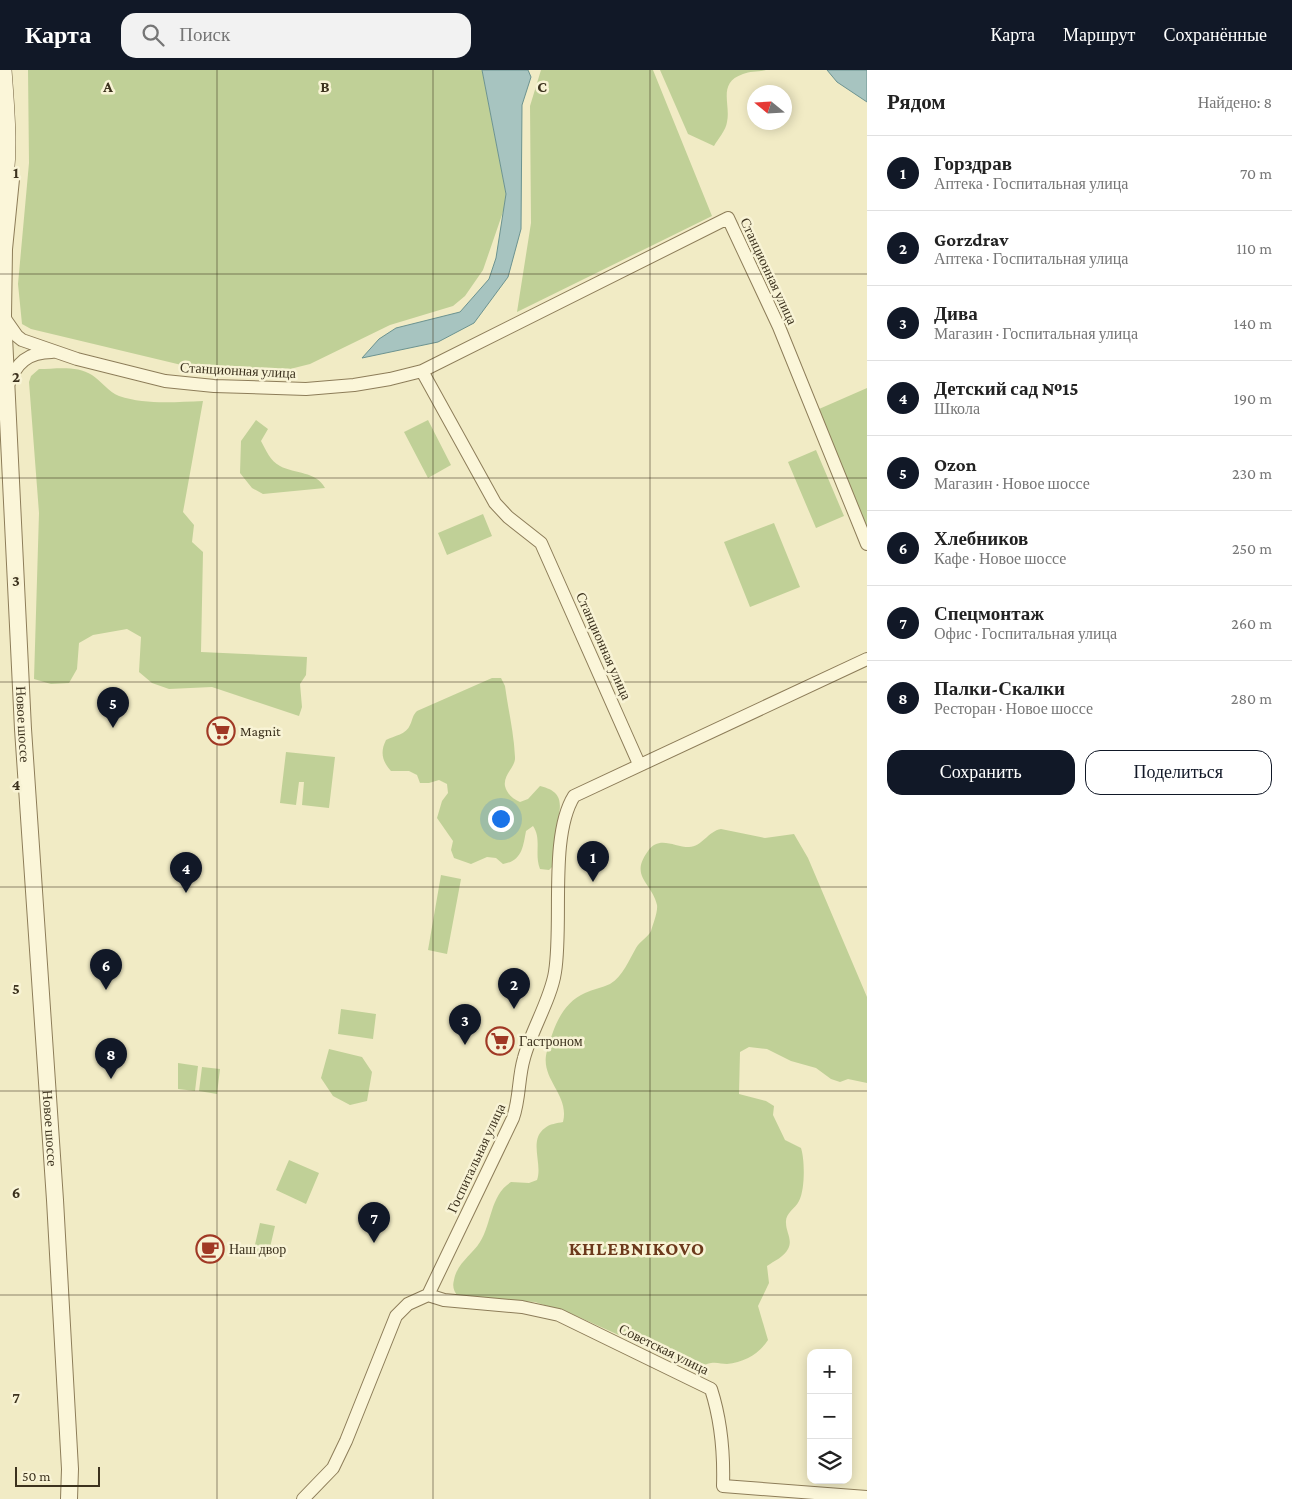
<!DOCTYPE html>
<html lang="ru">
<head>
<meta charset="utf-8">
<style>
  :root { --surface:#fff; --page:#f2f2f2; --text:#222; --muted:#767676; --line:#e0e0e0; --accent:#111827 }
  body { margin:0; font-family:"Crimson Pro",serif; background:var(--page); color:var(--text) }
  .controls { position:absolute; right:15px; bottom:15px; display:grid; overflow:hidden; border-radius:10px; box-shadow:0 2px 12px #0003 }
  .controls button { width:45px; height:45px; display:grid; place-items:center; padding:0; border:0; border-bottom:1px solid var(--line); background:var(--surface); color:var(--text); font:25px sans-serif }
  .compass { position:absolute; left:747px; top:15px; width:45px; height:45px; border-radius:50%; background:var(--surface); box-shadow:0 2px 12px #0003; rotate:288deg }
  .scale { position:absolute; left:15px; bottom:12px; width:85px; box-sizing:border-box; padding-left:5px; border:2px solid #3c321e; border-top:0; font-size:14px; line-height:18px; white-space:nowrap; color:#3c321e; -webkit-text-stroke:4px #f8f3d5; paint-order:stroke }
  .you { position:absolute; left:500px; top:748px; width:18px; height:18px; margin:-12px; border:4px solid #fff; border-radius:50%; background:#1a73e8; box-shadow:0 0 0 8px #1a73e833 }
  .badge { display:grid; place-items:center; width:32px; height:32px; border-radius:50%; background:var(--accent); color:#fff; font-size:16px; font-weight:700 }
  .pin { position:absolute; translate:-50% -41px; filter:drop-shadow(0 1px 2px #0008) }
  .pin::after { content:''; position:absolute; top:26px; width:18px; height:15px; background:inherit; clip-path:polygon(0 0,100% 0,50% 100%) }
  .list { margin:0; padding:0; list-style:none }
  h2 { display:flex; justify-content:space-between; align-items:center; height:65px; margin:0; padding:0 20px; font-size:21px }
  h2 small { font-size:16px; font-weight:400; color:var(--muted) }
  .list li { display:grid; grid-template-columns:32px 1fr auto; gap:15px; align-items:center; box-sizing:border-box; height:75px; padding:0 20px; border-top:1px solid var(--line) }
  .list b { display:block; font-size:19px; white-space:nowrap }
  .list p { margin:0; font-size:16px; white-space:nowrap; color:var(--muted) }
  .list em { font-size:16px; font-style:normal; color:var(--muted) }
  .actions { display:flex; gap:10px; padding:15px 20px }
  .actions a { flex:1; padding:11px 0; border:1px solid var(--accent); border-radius:15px; text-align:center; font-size:18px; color:var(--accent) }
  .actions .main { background:var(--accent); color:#fff }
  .icon { flex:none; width:28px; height:28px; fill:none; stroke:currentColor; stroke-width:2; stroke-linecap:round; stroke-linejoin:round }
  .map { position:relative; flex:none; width:867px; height:1429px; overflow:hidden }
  header { display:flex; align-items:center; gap:30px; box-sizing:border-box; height:70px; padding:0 25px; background:var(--accent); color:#fff }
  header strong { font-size:24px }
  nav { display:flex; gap:28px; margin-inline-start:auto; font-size:18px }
  .search { width:350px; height:45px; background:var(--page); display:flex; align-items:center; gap:12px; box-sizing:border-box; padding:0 18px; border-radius:15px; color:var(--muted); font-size:19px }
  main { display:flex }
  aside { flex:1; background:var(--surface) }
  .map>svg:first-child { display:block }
</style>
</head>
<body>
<header>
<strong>Карта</strong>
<div class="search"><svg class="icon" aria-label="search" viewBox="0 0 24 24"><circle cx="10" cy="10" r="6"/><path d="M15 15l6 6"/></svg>Поиск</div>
<nav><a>Карта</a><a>Маршрут</a><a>Сохранённые</a></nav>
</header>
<main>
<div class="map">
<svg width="867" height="1429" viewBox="0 0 867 1429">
  <rect width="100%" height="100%" fill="#f1ebc5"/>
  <path fill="#c0d097" d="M28 0H482L506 124 504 139 483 200 465 226 453 236 390 255 310 294 286 300 215 303 31 259 22 254 18 214 29 93Z
    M541 0H653L712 146 517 242 531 153 530 36Z
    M660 0H766C758 2 750 1 743 4 717 13 731 34 727 52 726 60 718 69 714 76L688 64Z
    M39 299C55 299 77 295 92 305 101 311 109 322 119 326 146 335 175 332 203 331L183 442 194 455 192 472 203 482 201 582 307 587 306 605 300 614 302 637 299 646 212 617 169 619 152 613 139 602 141 567 127 559 93 565 79 573 77 599 69 613 51 614 34 609 39 443 29 312 31 306Z
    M867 318V457L819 339Z
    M256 350 268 359 261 371C266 380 270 391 280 396 295 404 316 401 325 418L263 424 252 418 240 403 241 371Z
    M428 350 451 395 428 408 404 362Z
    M816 380 844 446 816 458 788 392Z
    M483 444 492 466 447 485 438 463Z
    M774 453 800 517 750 537 724 472Z
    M492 608H501L505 616C508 639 514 663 515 687 516 697 503 704 505 716 507 724 513 729 520 732L528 729 540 716C570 723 558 742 555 765 553 774 555 784 556 793L549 800 540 799C534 784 542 769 533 756L526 761C523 777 522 791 503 794L496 788 487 787 471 794 454 788 451 780 453 771 437 748 442 731 448 723 447 714 439 710 429 713H420L417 705 409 701H391C382 691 380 682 386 670 394 666 407 664 410 655 413 649 412 646 417 641Z
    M286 682 335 687 329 738 302 735 304 712H299L296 735 280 733Z
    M721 759 765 768 794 764 808 788 867 927V1013L848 1009 840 1012 831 1009 816 998 791 991 767 979 749 977 740 982 739 1024 766 1031 774 1036 773 1045 785 1070 801 1078C805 1090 805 1120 799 1131 795 1139 785 1143 786 1153 786 1162 793 1170 788 1179 784 1187 774 1191 767 1196L769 1213 758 1236 768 1270C759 1284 744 1292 727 1294 722 1294 717 1292 711 1293 704 1294 700 1298 692 1298L572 1244 535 1232 458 1227C454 1221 452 1217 454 1210 457 1193 472 1185 480 1172 492 1153 490 1125 511 1112L529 1113 537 1110C543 1094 528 1070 545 1058 549 1054 558 1053 563 1052 570 1024 539 1009 547 981 554 957 561 934 585 923 593 919 602 918 610 914 623 906 629 890 636 878 640 871 648 867 651 861 653 854 658 842 657 835 652 812 629 807 648 781 659 765 674 777 689 777 702 777 708 761 721 759Z
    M441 805 461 809 447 884 428 880Z
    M341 939 376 944 373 969 338 964Z
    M329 979 362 987 372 1002 367 1031 350 1035 333 1026 321 1008Z
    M178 993 198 996 195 1021 178 1019Z
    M202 997 220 999 217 1024 199 1021Z
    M289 1090 319 1103 306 1134 276 1120Z
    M260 1153 275 1156 268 1186 253 1183Z"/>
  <path fill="#a7c4c0" stroke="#6c9390" d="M482 0H528L531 7 522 35 521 159 508 207 474 253 438 272 362 288 379 269 396 258 460 242 489 209 496 188 506 124Z
    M827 0H867V32L837 12Z"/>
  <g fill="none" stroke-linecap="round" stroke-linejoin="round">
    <g stroke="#8d7d59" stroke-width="14">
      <path id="minor" d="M3 246 17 266 22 270 77 289 165 311 214 316 306 319 354 315 390 309 422 301 728 148 779 257 867 474
        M422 301 495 433 508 447 541 473 639 694
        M8 315C16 293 28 282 52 282
        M428 1225 444 1230 522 1237 559 1245 711 1319C721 1350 724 1384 723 1416L867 1427
        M303 1429 333 1398 346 1371 396 1246 408 1234 428 1225 513 1048C520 1028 518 1008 524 988 531 961 551 929 555 902 563 853 549 766 574 726L867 589"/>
    </g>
    <g stroke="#8d7d59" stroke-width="18">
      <g id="tertiary">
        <path id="s1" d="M11 109 4 179 3 246 23 659 55 1130 70 1399 69 1429"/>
      </g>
    </g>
    <g stroke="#6f5e3c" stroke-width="20">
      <path id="secondary" d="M0 130C10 89 5 42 2 0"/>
    </g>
    <use href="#minor" stroke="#fbf6d9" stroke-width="12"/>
    <use href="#tertiary" stroke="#fbf6d9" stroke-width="16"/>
    <use href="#secondary" stroke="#fbf6d9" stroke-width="19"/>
  </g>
  <path fill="none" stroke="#3c321e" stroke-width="1" stroke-opacity="0.55" d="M217 0V1429M433 0V1429M650 0V1429M0 204H867M0 408H867M0 612H867M0 817H867M0 1021H867M0 1225H867"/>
  <defs>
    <g id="supermarket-ring" transform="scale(1.4375)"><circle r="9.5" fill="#f8f3d5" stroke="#a03925" stroke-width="1.5"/><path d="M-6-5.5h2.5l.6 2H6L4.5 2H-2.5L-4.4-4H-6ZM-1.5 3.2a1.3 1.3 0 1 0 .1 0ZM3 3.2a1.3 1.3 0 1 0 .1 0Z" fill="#a03925"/></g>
    <g id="cafe-ring" transform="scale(1.4375)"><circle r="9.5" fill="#f8f3d5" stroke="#a03925" stroke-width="1.5"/><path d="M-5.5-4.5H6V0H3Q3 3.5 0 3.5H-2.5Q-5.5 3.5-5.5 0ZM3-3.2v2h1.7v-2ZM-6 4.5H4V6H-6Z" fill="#a03925"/></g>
  </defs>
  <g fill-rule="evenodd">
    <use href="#supermarket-ring" x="221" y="661"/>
    <use href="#supermarket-ring" x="500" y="971"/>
    <use href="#cafe-ring" x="210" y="1179"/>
  </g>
  <g text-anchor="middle" stroke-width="5" stroke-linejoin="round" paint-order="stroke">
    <g font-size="14" fill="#3c321e" stroke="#f8f3d5">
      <text transform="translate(769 201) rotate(65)" y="5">Станционная улица</text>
      <text transform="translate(238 300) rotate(3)" y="5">Станционная улица</text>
      <text transform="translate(604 576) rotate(66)" y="5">Станционная улица</text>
      <text dy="5" stroke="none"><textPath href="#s1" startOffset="546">Новое шоссе</textPath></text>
      <text dy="5" stroke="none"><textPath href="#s1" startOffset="951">Новое шоссе</textPath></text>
      <text transform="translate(476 1088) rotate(-65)" y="5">Госпитальная улица</text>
      <text transform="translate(664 1279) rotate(26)" y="5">Советская улица</text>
    </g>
    <g font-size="14" fill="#3c321e" stroke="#f8f3d5" text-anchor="start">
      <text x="240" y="666">Magnit</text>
      <text x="519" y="976">Гастроном</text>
      <text x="229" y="1184">Наш двор</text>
    </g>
    <g font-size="19" font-weight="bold" letter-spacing="1" fill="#6c391b" stroke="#f8f3d5">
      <text x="637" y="1185">KHLEBNIKOVO</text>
    </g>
  </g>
  <g font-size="16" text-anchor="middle" font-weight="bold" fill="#3c321e" stroke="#f8f3d5" stroke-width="5" stroke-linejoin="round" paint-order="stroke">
    <text x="108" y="22">A</text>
    <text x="325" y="22">B</text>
    <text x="542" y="22">C</text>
    <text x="16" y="108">1</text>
    <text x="16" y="312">2</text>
    <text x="16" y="516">3</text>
    <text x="16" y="720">4</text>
    <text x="16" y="924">5</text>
    <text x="16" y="1128">6</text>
    <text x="16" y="1333">7</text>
  </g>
</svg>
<div class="controls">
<button>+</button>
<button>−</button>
<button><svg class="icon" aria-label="layers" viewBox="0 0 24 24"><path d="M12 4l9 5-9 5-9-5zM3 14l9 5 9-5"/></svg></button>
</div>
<svg class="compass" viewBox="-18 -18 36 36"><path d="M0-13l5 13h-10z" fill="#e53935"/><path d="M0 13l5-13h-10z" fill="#767676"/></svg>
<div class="scale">50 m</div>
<div class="you"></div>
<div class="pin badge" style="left:593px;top:812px">1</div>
<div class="pin badge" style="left:514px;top:939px">2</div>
<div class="pin badge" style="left:465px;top:975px">3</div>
<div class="pin badge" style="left:186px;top:823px">4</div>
<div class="pin badge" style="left:113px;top:658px">5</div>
<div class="pin badge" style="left:106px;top:920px">6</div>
<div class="pin badge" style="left:374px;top:1173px">7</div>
<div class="pin badge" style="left:111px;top:1009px">8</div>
</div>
<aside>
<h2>Рядом<small>Найдено: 8</small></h2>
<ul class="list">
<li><span class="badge">1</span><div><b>Горздрав</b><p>Аптека · Госпитальная улица</p></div><em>70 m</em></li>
<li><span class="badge">2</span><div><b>Gorzdrav</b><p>Аптека · Госпитальная улица</p></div><em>110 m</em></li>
<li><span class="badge">3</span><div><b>Дива</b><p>Магазин · Госпитальная улица</p></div><em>140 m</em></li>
<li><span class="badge">4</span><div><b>Детский сад №15</b><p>Школа</p></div><em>190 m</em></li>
<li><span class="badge">5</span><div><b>Ozon</b><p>Магазин · Новое шоссе</p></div><em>230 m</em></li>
<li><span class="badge">6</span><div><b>Хлебников</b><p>Кафе · Новое шоссе</p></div><em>250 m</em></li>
<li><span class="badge">7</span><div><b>Спецмонтаж</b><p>Офис · Госпитальная улица</p></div><em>260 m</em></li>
<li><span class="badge">8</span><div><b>Палки-Скалки</b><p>Ресторан · Новое шоссе</p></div><em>280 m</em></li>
</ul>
<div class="actions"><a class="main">Сохранить</a><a>Поделиться</a></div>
</aside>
</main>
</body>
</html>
